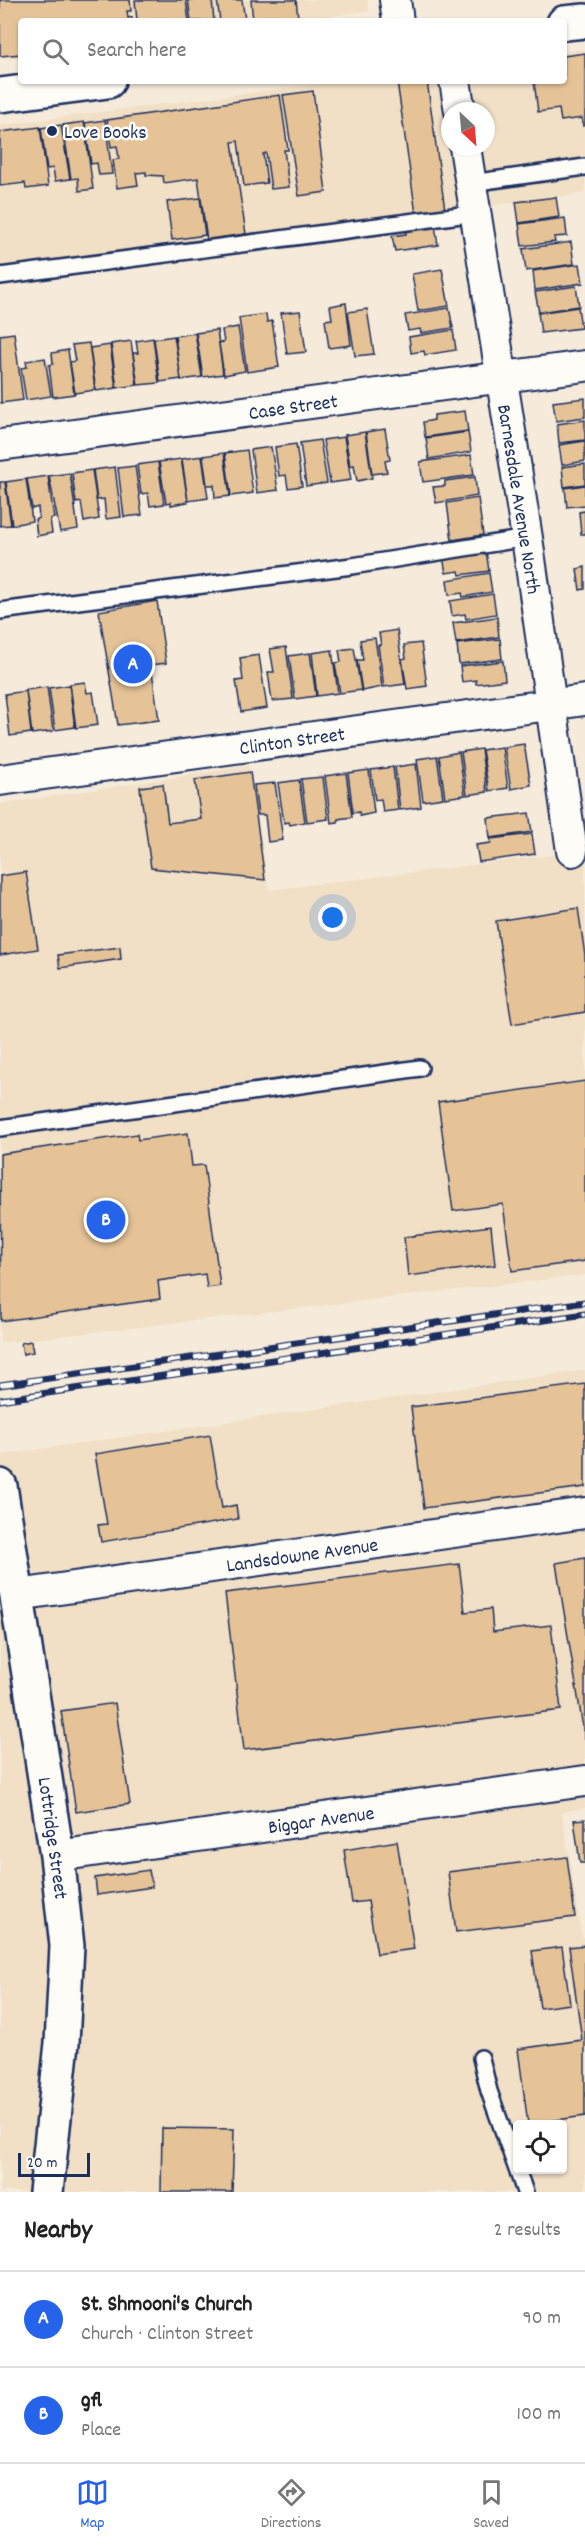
<!DOCTYPE html>
<html lang="en">
<head>
<meta charset="utf-8">
<style>
  :root { --surface:#fff; --page:#f2f2f2; --text:#222; --muted:#767676; --line:#e0e0e0; --accent:#2563eb }
  body { margin:0; font-family:Dekko,sans-serif; background:var(--page); color:var(--text) }
  .controls { position:absolute; right:18px; bottom:18px; display:grid; overflow:hidden; border-radius:6px; box-shadow:0 2px 4px #0004 }
  .controls button { width:54px; height:54px; display:grid; place-items:center; padding:0; border:0; border-bottom:2px solid var(--line); background:var(--surface); color:var(--text); font:30px sans-serif }
  .compass { position:absolute; left:441px; top:102px; width:54px; height:54px; border-radius:50%; background:var(--surface); box-shadow:0 2px 4px #0004; rotate:154deg }
  .scale { position:absolute; left:18px; bottom:15px; width:72px; box-sizing:border-box; padding-left:6px; border:3px solid #1b2f5e; border-top:0; font-size:16px; line-height:21px; white-space:nowrap; color:#1b2f5e; -webkit-text-stroke:4px #fdfcf7; paint-order:stroke }
  .you { position:absolute; left:333px; top:918px; width:21px; height:21px; margin:-15px; border:4px solid #fff; border-radius:50%; background:#1a73e8; box-shadow:0 0 0 9px #1a73e833 }
  .badge { display:grid; place-items:center; width:39px; height:39px; border-radius:50%; background:var(--accent); color:#fff; font-size:20px; font-weight:700 }
  .pin { position:absolute; translate:-50% -50%; border:3px solid #fff; box-shadow:0 2px 6px #0006 }
  .list { margin:0; padding:0; list-style:none }
  h2 { display:flex; justify-content:space-between; align-items:center; height:78px; margin:0; padding:0 24px; font-size:26px }
  h2 small { font-size:20px; font-weight:400; color:var(--muted) }
  .list li { display:grid; grid-template-columns:39px 1fr auto; gap:18px; align-items:center; box-sizing:border-box; height:96px; padding:0 24px; border-top:2px solid var(--line) }
  .list b { display:block; font-size:22px; white-space:nowrap }
  .list p { margin:0; font-size:20px; white-space:nowrap; color:var(--muted) }
  .list em { font-size:20px; font-style:normal; color:var(--muted) }
  .icon { flex:none; width:33px; height:33px; fill:none; stroke:currentColor; stroke-width:2; stroke-linecap:round; stroke-linejoin:round }
  .map { position:relative; flex:none; width:585px; height:2192px; overflow:hidden }
  .search { position:absolute; background:var(--surface); box-shadow:0 2px 4px #0004; left:18px; right:18px; top:18px; height:66px; display:flex; align-items:center; gap:15px; box-sizing:border-box; padding:0 21px; border-radius:6px; color:var(--muted); font-size:22px }
  .sheet { height:270px; background:var(--surface) }
  nav { display:flex; justify-content:space-around; align-items:center; box-sizing:border-box; height:84px; border-top:2px solid var(--line); background:var(--surface); font-size:16px; color:var(--muted) }
  nav a { display:grid; justify-items:center; gap:3px }
  nav .on { color:var(--accent) }
  .map>svg:first-child { display:block }
</style>
</head>
<body>
<div class="map">
<svg width="585" height="2192" viewBox="0 0 585 2192">
  <rect width="100%" height="100%" fill="#f6ebda"/>
  <filter id="ink" filterUnits="userSpaceOnUse"><feTurbulence type="fractalNoise" baseFrequency=".0167" numOctaves="2"/><feDisplacementMap in="SourceGraphic" scale="12" xChannelSelector="R" yChannelSelector="G"/><feConvolveMatrix kernelMatrix="1 2 1 2 8 2 1 2 1" color-interpolation-filters="sRGB"/></filter>
  <g filter="url(#ink)">
    <path fill="#f1dfc6" fill-rule="evenodd" d="M0 0H367L369 11 289 21H21V56L0 59Z
      M585 49V193L0 273V125L341 81H564V52ZM450 111H486V147H450Z
      M249 766 269 890 585 851V1275L0 1343V804Z
      M585 1370V1808L562 1812 582 1937H585V2192H0V1455ZM518 2124H562V2170H518Z"/>
    <path fill="#e6c397" stroke="#1b2f5e" stroke-width="1.5" d="M0 0H130L131 11H127L128 18 132 17V21H21V54L0 56Z
      M135 0H186L189 21H137Z
      M188 0H212L214 21H191Z
      M217 0H242L245 20 220 21Z
      M251 0H296L298 17 253 21Z
      M585 53V125L583 126 582 118 561 121 559 109 538 112 534 81H564V56Z
      M397 81H427L445 210 416 214Z
      M313 91 326 192 299 196 283 95Z
      M280 95 288 150H284L289 187 271 189 266 153 263 154 267 183 244 186 238 141 232 142 246 234 207 240 198 178 164 183 163 176 146 175V172L136 173 138 185 117 188 113 160 119 159 117 146 111 147 107 120Z
      M105 120 112 174 99 175 97 163 91 164 85 123Z
      M84 122 93 189 79 191 78 178 71 179 63 125Z
      M61 125 70 179 55 181 53 168 47 169 41 128Z
      M40 127 48 186 26 189 25 183 0 186V132Z
      M556 197 559 217 519 223 516 202Z
      M200 198 205 235 172 240 167 202Z
      M565 218 567 236 554 237 555 242 522 246 519 224Z
      M435 225 438 245 395 251 392 236 406 234 405 229Z
      M571 242 574 264 526 271 523 249Z
      M580 264 583 283 535 290 533 271Z
      M442 269 449 306 418 311 412 274Z
      M576 286 579 306 539 312 535 292Z
      M346 303 351 345 329 348 325 320 332 319 330 306Z
      M578 307 581 328 541 333 538 313Z
      M449 308 453 328 421 333 420 329 408 331 405 315Z
      M367 309 374 354 355 356 348 312Z
      M300 311 306 352 287 354 281 313Z
      M266 314 267 322 272 321 279 367 247 372 239 318Z
      M238 327 245 371 224 375 219 343 224 342 222 330Z
      M217 330 223 374 203 377 196 333Z
      M453 330 456 350 425 355 424 351 411 353 409 337Z
      M14 333 23 400 1 403 0 335Z
      M195 333 202 377 181 380 175 336Z
      M174 336 181 379 160 382 154 339Z
      M153 338 159 383 138 385 133 353H138L136 341Z
      M131 341 137 385 117 388 111 344Z
      M89 343 95 390 75 393 70 362 75 361 72 345Z
      M110 345 116 388 96 391 90 348Z
      M68 350 74 394 53 397 49 365 53 364 52 353Z
      M45 358 51 396 26 400 21 368 27 367 26 361Z
      M585 398V417L556 421 553 402Z
      M465 411 468 431 425 437 423 422 434 420V415Z
      M585 420V440L559 443 557 424Z
      M385 429 390 460 385 461 387 472 372 474 366 432Z
      M365 432 372 478 357 481 354 465 350 466 345 435Z
      M468 432 471 452 429 459 426 438Z
      M344 437 351 480 330 483 323 440Z
      M320 440 327 483 306 486 300 443Z
      M585 441V461L562 465 559 445Z
      M296 444 302 486 288 488 286 475 279 476 275 447Z
      M271 447 278 490 257 493 251 450Z
      M247 450 253 493 231 496 225 453Z
      M224 453 230 496 215 498 214 485H207L203 456Z
      M471 455 474 475 423 482 420 462Z
      M202 456 208 498 188 501 182 459Z
      M181 459 188 502 171 505V502L166 503 159 462Z
      M158 462 164 504 150 506 148 493 141 494 137 465Z
      M585 464V484L564 487 562 467Z
      M135 466 142 515 124 517 118 468Z
      M115 467 121 517 106 519 104 499 97 500 93 470Z
      M92 470 99 519 84 522 81 502 76 503 72 473Z
      M70 473 78 529 60 532 49 476Z
      M48 476 54 518 50 519 52 533 37 536 35 519 39 518 38 507 32 509 27 479Z
      M475 477 477 496 436 503 433 487 445 486V481Z
      M26 479 32 521 12 525 6 482Z
      M0 482H5L11 525 0 526Z
      M585 485V505L567 507 565 488Z
      M478 498 483 535 452 540 447 503Z
      M585 511V534H581L579 512Z
      M486 551 489 571 460 575 459 571 446 573 443 557Z
      M585 567V589L580 590 577 569Z
      M489 573 492 592 463 597 462 593 449 595 447 580Z
      M493 594 496 614 466 619 465 614 452 616 450 601Z
      M157 601 166 663 151 665 159 720 118 725 99 611Z
      M497 617 499 637 456 643 453 623Z
      M397 630 405 684 384 687 378 645H381L379 633Z
      M375 638 382 687 362 691 357 660H363L360 640Z
      M500 639 502 659 459 664 457 644Z
      M421 643 427 686 407 689 402 659 406 658 404 645Z
      M286 647 293 699 272 701 268 672H274L270 649Z
      M354 648 361 690 340 693 335 663 341 662 339 650Z
      M332 650 338 693 317 696 312 653Z
      M310 653 316 696 295 699 289 656Z
      M259 655 267 708 241 712 236 681 243 680 240 658Z
      M503 661 505 680 476 684V680L462 682 460 666Z
      M85 682 87 693 93 692 98 725 76 728 70 684Z
      M69 685 75 727 55 730 49 688Z
      M47 687 53 731 32 734 26 690Z
      M26 691 31 733 10 736 5 694Z
      M524 744 531 785 511 789 504 747Z
      M502 747 508 788 489 791 482 750Z
      M481 749 487 792 467 795 461 752Z
      M459 752 465 795 445 798 439 756Z
      M437 756 443 798 423 801 417 759Z
      M416 764 421 807 400 810 395 767Z
      M393 767 398 810 383 812 381 799 375 800 371 770Z
      M369 770 374 813 360 816 359 812 353 813 348 773Z
      M250 772 265 880 151 868 140 787 163 784 168 823 201 819 195 780Z
      M346 773 352 817 338 819V822L331 823 325 776Z
      M323 777 328 819 307 822 301 779Z
      M299 780 305 822 290 825 289 822 284 823 278 783Z
      M275 783 283 840 268 842 265 815H258L254 785Z
      M529 813 532 832 490 838 488 818Z
      M532 834 535 854 479 862 476 845 491 843 490 839Z
      M26 872 38 949 0 955V876Z
      M578 908 585 955V1012L512 1024 496 921Z
      M120 947 121 959 60 968 58 955Z
      M585 1081V1261L512 1271 503 1204 453 1211 438 1102Z
      M188 1133 192 1166 204 1165 220 1286 207 1288 205 1274 158 1281 160 1299 1 1321 0 1154 137 1134 138 1140Z
      M491 1226 495 1265 408 1276 404 1237Z
      M31 1341 33 1352 23 1354 21 1343Z
      M585 1384V1487L424 1508 411 1407Z
      M210 1435 222 1508 236 1505 238 1519 101 1542 98 1525 107 1524 95 1454Z
      M585 1558V1740L556 1563Z
      M459 1564 465 1612 491 1609 493 1632 551 1625 561 1710 244 1750 225 1593Z
      M115 1703 130 1804 76 1812 61 1711Z
      M585 1819V1863H580L574 1820Z
      M397 1841 414 1949 377 1954 368 1901 352 1903 344 1850Z
      M567 1857 575 1917 456 1932 448 1872Z
      M149 1870 152 1887 97 1895 95 1878Z
      M585 1945V2116L528 2124 518 2049 582 2040 569 1947Z
      M562 1947 570 2004 540 2008 532 1951Z
      M162 2128 234 2129 232 2192H161Z"/>
    <g fill="none" stroke-linecap="round" stroke-linejoin="round">
      <g stroke="#1b2f5e" stroke-width="20">
        <path id="lane" d="M471 183 585 167
          M0 276 476 213
          M0 611 352 566 527 538
          M0 1128 420 1068
          M481 2058 489 2091 525 2192"/>
      </g>
      <g stroke="#1b2f5e" stroke-width="34">
        <path id="street" d="M395 0 398 21
          M455 81 460 111
          M465 147 527 538 572 851
          M0 445 585 366
          M0 780 585 700
          M18 1595 585 1513
          M57 1856 585 1781"/>
      </g>
      <g stroke="#1b2f5e" stroke-width="38">
        <path id="secondary" d="M564 23 585 21
          M0 95 108 81
          M0 1486 57 1856 67 1946 62 2043 46 2192"/>
      </g>
      <use href="#lane" stroke="#fdfcf7" stroke-width="15"/>
      <use href="#street" stroke="#fdfcf7" stroke-width="30"/>
      <use href="#secondary" stroke="#fdfcf7" stroke-width="33"/>
      <g stroke="#1b2f5e" stroke-width="7">
        <path id="rail" d="M0 1385 585 1302
          M0 1400 585 1314"/>
      </g>
      <use href="#rail" stroke="#fdfcf7" stroke-width="4.5" stroke-dasharray="14" stroke-linecap="butt"/>
    </g>
  </g>
  <circle fill="#1b2f5e" stroke="#fdfcf7" stroke-width="2" cx="52" cy="131" r="6"/>
  <g text-anchor="middle" stroke-width="5" stroke-linejoin="round" paint-order="stroke">
    <g font-size="20" fill="#1b2f5e" stroke="#fdfcf7" text-anchor="start">
      <text x="64" y="138">Love Books</text>
    </g>
    <g font-size="20" fill="#1b2f5e" stroke="#fdfcf7">
      <text transform="translate(293 406) rotate(-8)" y="7">Case Street</text>
      <text transform="translate(520 499) rotate(81)" y="7">Barnesdale Avenue North</text>
      <text transform="translate(292 740) rotate(-8)" y="7">Clinton Street</text>
      <text transform="translate(302 1554) rotate(-8)" y="7">Landsdowne Avenue</text>
      <text transform="translate(321 1819) rotate(-8)" y="7">Biggar Avenue</text>
      <text transform="translate(54 1838) rotate(82)" y="7">Lottridge Street</text>
    </g>
  </g>
</svg>
<div class="controls">
<button><svg class="icon" aria-label="locate" viewBox="0 0 24 24"><circle cx="12" cy="12" r="6"/><path d="M12 2v4M12 18v4M2 12h4M18 12h4"/></svg></button>
</div>
<svg class="compass" viewBox="-18 -18 36 36"><path d="M0-13l5 13h-10z" fill="#e53935"/><path d="M0 13l5-13h-10z" fill="#767676"/></svg>
<div class="scale">20 m</div>
<div class="you"></div>
<div class="pin badge" style="left:133px;top:664px">A</div>
<div class="pin badge" style="left:106px;top:1220px">B</div>
<div class="search"><svg class="icon" aria-label="search" viewBox="0 0 24 24"><circle cx="10" cy="10" r="6"/><path d="M15 15l6 6"/></svg>Search here</div>
</div>
<section class="sheet">
<h2>Nearby<small>2 results</small></h2>
<ul class="list">
<li><span class="badge">A</span><div><b>St. Shmooni's Church</b><p>Church · Clinton Street</p></div><em>90 m</em></li>
<li><span class="badge">B</span><div><b>gfl</b><p>Place</p></div><em>100 m</em></li>
</ul>
</section>
<nav>
<a class="on"><svg class="icon" aria-label="map" viewBox="0 0 24 24"><path d="M3 6l6-2 6 2 6-2v14l-6 2-6-2-6 2zM9 4v14M15 6v14"/></svg>Map</a>
<a><svg class="icon" aria-label="directions" viewBox="0 0 24 24"><path d="M12 3l9 9-9 9-9-9zM9 14v-3h6M13 9l2 2-2 2"/></svg>Directions</a>
<a><svg class="icon" aria-label="saved" viewBox="0 0 24 24"><path d="M7 4h10v16l-5-4-5 4z"/></svg>Saved</a>
</nav>
</body>
</html>
